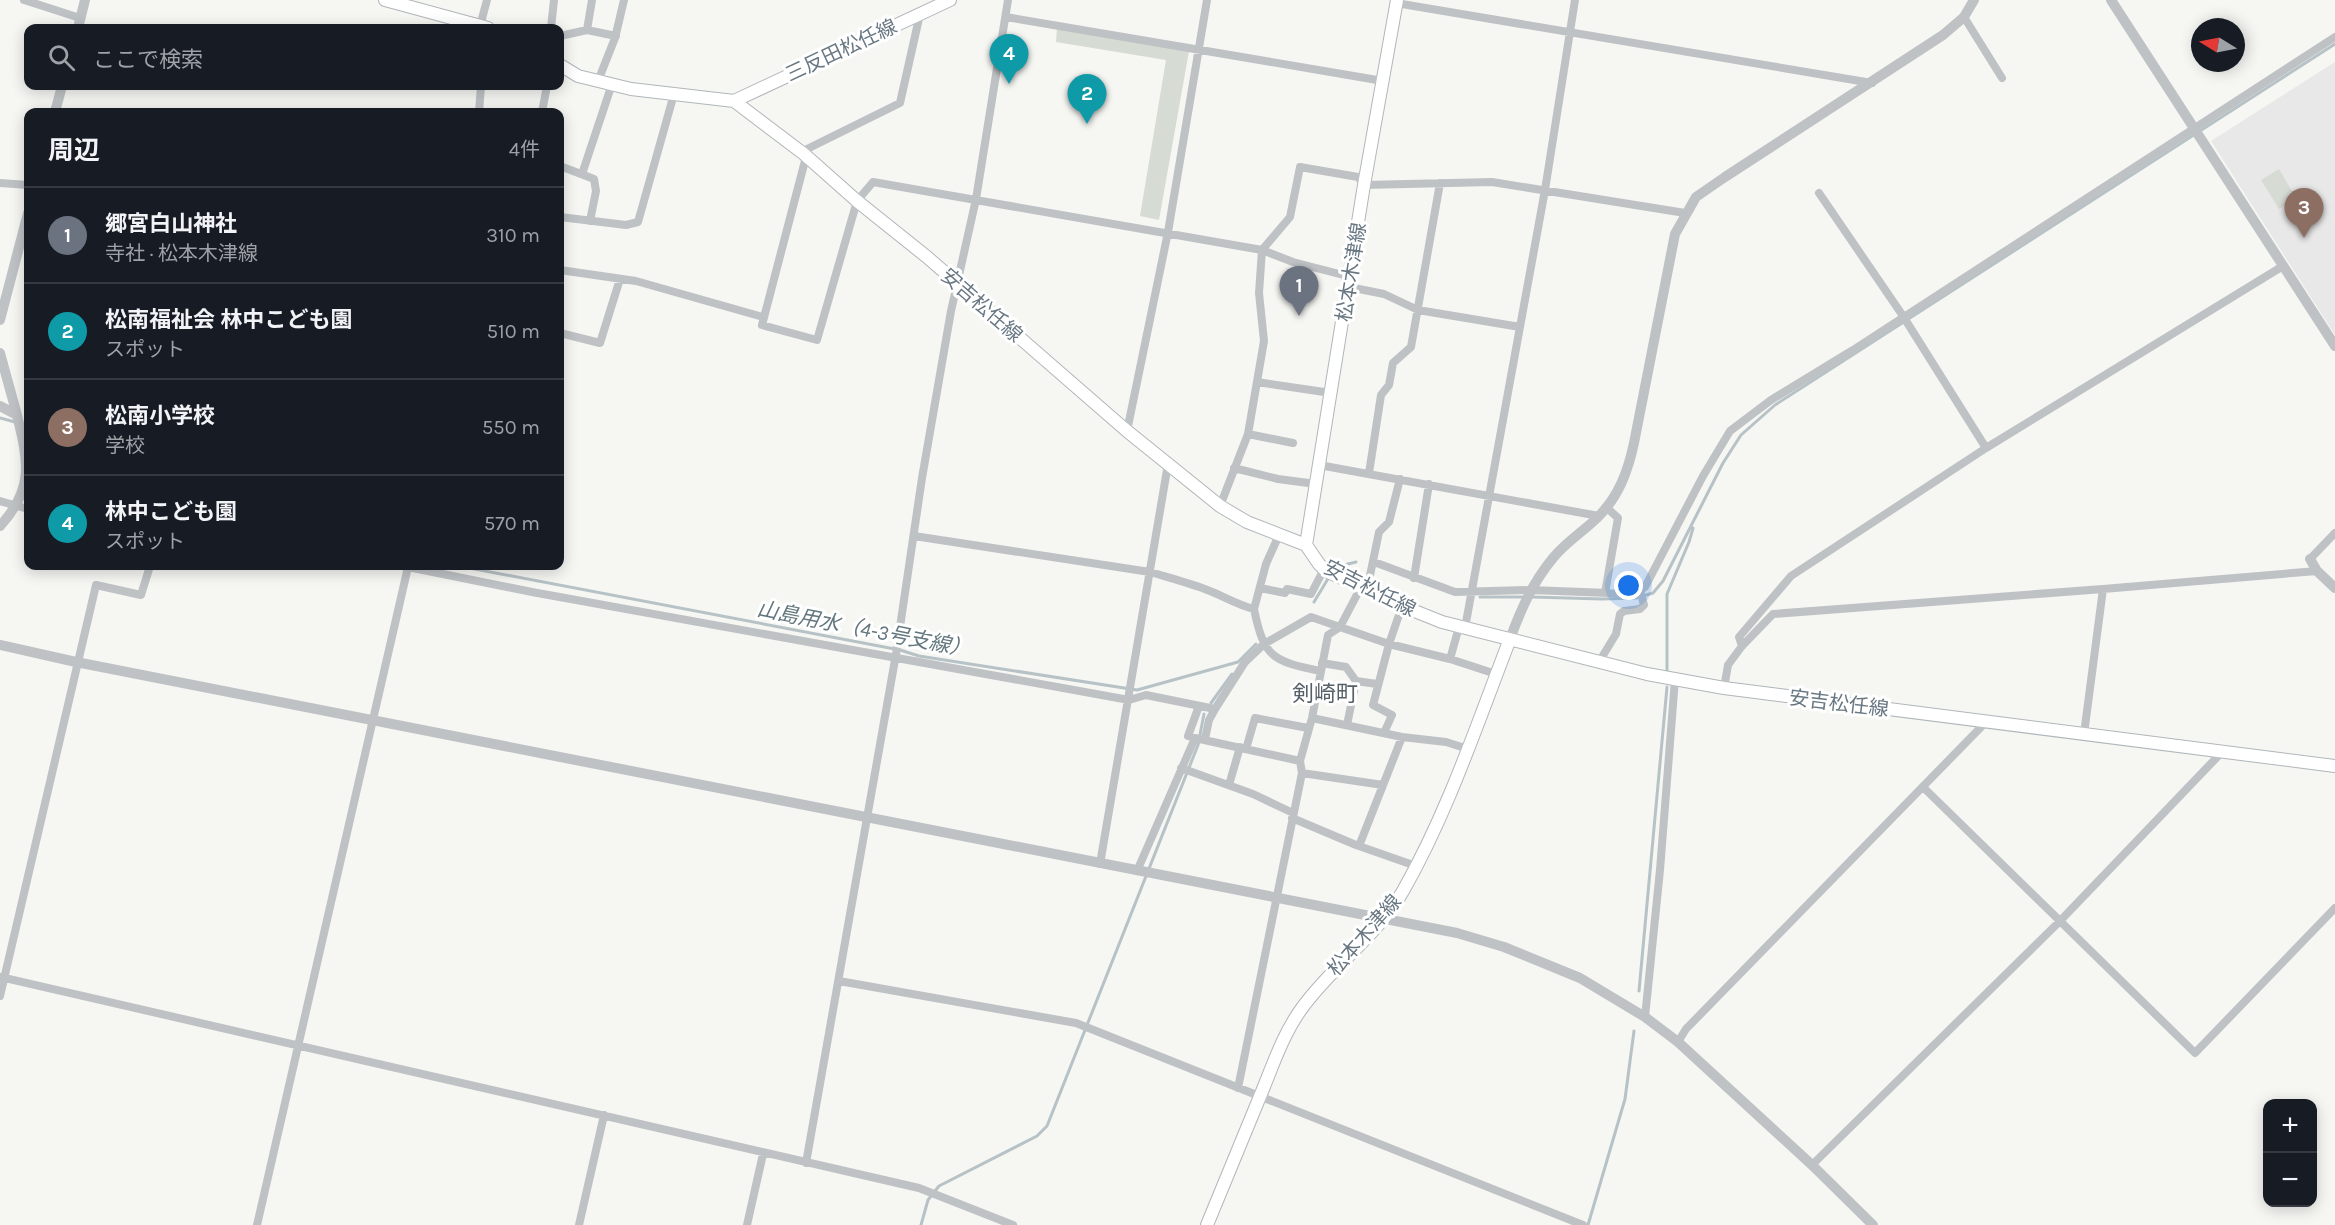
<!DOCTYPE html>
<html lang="ja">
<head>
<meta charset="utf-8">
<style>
  :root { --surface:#171b24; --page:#20242c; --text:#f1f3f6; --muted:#9ea1a6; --line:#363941; --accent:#2563eb }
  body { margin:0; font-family:Karla,"Noto Sans JP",sans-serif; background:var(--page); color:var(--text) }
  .controls { position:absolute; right:18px; bottom:18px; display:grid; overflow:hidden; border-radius:12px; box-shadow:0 3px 15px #0003 }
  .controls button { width:54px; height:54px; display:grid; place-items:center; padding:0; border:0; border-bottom:2px solid var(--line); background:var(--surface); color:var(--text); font:30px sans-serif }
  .compass { position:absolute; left:2191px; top:18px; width:54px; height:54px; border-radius:50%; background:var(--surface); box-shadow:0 3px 15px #0003; rotate:280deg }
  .you { position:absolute; left:1629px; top:586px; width:21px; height:21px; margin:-15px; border:4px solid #fff; border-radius:50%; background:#1a73e8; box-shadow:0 0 0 9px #1a73e833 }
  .badge { display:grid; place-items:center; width:39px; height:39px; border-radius:50%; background:var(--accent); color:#fff; font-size:20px; font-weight:700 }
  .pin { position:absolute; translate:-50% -50px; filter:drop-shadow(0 2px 3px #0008) }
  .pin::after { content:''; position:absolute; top:32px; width:21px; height:18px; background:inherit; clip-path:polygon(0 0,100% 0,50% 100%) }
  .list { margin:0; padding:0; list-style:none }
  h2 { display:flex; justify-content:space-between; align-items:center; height:78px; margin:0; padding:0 24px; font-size:26px }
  h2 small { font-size:20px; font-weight:400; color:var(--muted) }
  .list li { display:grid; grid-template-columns:39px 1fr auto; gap:18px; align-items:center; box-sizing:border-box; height:96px; padding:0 24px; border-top:2px solid var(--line) }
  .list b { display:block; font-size:22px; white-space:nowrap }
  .list p { margin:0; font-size:20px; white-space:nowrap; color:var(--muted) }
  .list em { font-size:20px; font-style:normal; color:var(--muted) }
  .icon { flex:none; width:33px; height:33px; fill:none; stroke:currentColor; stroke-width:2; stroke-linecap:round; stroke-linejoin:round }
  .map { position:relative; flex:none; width:2335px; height:1225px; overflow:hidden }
  .search { position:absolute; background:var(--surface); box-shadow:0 3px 15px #0003; left:24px; top:24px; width:540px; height:66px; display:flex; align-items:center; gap:15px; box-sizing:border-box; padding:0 21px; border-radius:12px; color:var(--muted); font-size:22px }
  .panel { position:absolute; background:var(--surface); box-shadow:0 3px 15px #0003; left:24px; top:108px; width:540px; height:462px; border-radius:12px }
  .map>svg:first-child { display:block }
</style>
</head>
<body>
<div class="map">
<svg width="2335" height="1225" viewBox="0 0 2335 1225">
  <rect width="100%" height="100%" fill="#f6f6f3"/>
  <path fill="#e7e8e7" d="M2335 62V335L2211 141Z"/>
  <path fill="#d6dbd3" d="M1057 28 1189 51 1159 220 1140 216 1166 60 1056 42Z
    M2279 169 2296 198 2279 209 2261 180Z"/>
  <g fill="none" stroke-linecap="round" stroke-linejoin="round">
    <path stroke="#b7c2c6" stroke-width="3" d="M0 418 15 422
      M459 566 900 650 919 656 1137 690 1238 662 1256 644
      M1336 571 1344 565 1356 562
      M1643 596 1653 593 1663 581 1723 463 1741 435 1775 405 2335 44
      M1480 597H1526
      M1532 597 1602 599 1637 598
      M1314 602 1329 577
      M1667 672V594L1689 542 1693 528
      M1211 703 1232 674
      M1639 991 1667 687
      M921 1225 928 1200 939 1186 1037 1136 1047 1126 1198 745 1204 714
      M1588 1225 1625 1099 1634 1031"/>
    <g stroke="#b0b6ba" stroke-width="14">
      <path id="secondary" d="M385 0 488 28
        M560 65 578 76 631 89 734 101 804 154 857 201 927 257 1127 431 1220 506 1247 522 1306 545 1319 564 1326 571 1402 606 1442 622 1647 674 1724 688 2335 766
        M734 101 950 0
        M1306 545 1364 185 1397 0
        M1207 1225C1225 1181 1243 1138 1261 1094 1273 1065 1283 1034 1302 1008 1332 966 1377 936 1403 891 1448 812 1477 724 1510 639"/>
    </g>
    <path stroke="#bec2c5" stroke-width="8" d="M24 0 80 18
      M1396 3 1872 83
      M1006 17 1383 81
      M1964 17 2002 78
      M480 26 487 0
      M551 28 554 0
      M587 30 592 0
      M560 36 587 30 616 36
      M598 81 615 38 624 0
      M479 112 481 86
      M542 112 547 86
      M801 152 900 103 920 14
      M806 157 762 325 817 340 857 201 873 182 1262 250 1293 262 1351 277
      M560 166 594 179 596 191 590 221
      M582 174 612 84
      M0 183 28 185
      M1819 193 1903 316 1986 448
      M560 217 626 225 638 222 674 94
      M560 270 636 281 763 317
      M1349 287 1384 294 1418 310 1520 327
      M560 333 600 343 620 279
      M1257 382 1331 393
      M1127 431 1168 232 1207 0
      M1248 434 1293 443
      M1319 465 1599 516
      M1234 468 1278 479 1316 484
      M1369 473 1381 395 1389 385 1393 363 1411 347 1440 183
      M0 501 28 509
      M1220 506 1248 434 1264 341 1259 293 1262 250 1290 217 1300 167 1358 177 1364 185 1492 182 1685 213
      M914 536 1150 572C1170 578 1190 583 1210 591 1225 597 1238 605 1254 609L1266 564 1279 535
      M2310 559 2335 533
      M1374 562 1455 592 1530 590 1635 594 1645 587 1703 476 1730 431 1771 400 1853 350 2335 37
      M408 567 532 592 1129 700 1146 695 1215 709 1245 662 1264 644 1311 617 1389 644 1450 659 1496 674
      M1414 578 1429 484
      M1260 588 1285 593 1287 589 1311 594 1324 569
      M1367 590 1379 532 1389 522 1400 479
      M1605 593 1618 518 1606 507
      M1254 609C1264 658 1273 661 1320 671
      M1465 628 1545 190 1575 0
      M1742 646 1739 637 1791 576 1986 448 2283 266
      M1450 659 1459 627
      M1599 662 1616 634 1620 614 1624 611 1640 609 1644 605 1640 590
      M1322 663 1346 667 1356 681 1347 725
      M1356 681 1377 684
      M1724 688 1728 665 1742 646 1773 614 2103 589 2317 571
      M1312 718 1402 737 1446 742 1468 749
      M1384 733 1392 715 1373 705 1389 644 1402 606
      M2084 734 2103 589
      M1195 738 1300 761
      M1205 739 1209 720 1215 709
      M1246 749 1255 718 1308 728
      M1181 768 1253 794 1293 813
      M1302 773 1383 785
      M1229 785 1240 747
      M1924 788 2195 1053 2335 908
      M1292 818 1356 845 1416 866
      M1359 846 1402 737
      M1100 864 1168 464
      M1137 871 1195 738 1188 736 1199 706
      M0 977 919 1188 1013 1225
      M839 981 1076 1023 1583 1225
      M0 996 96 585 141 595 150 566
      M1645 1017 1660 870 1675 679
      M1678 1042 1686 1029 1986 722
      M1238 1088 1302 773 1300 761 1312 718 1328 635 1340 627 1361 587
      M806 1163 896 654 922 478 951 311 976 199 1008 0
      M1812 1165 2060 921 2222 752
      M257 1225 408 567 402 566
      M579 1225 604 1115
      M747 1225 763 1154"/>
    <path stroke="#bec2c5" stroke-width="10" d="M2111 0 2335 346
      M78 28 85 0
      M55 112 62 86
      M0 320 28 213
      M0 353 17 415
      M0 406 17 415C28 461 35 488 0 526
      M2310 559 2317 571 2335 588
      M1510 639C1521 609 1533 582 1553 558 1566 542 1584 531 1598 517 1619 496 1628 471 1634 443L1675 234 1696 197 1725 177 1943 35 1964 17 1974 0
      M0 645 76 662 1457 933 1504 947 1580 978 1645 1017 1678 1042 1812 1165 1873 1225"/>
    <use href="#secondary" stroke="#fff" stroke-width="12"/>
  </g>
  <g text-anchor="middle" stroke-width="6" stroke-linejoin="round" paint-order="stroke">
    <g font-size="20" fill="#687782" stroke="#fff">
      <text transform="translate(841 50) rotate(-25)" y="7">三反田松任線</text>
      <text transform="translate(1351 272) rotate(-81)" y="7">松本木津線</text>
      <text transform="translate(982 305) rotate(41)" y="7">安吉松任線</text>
      <text transform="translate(1370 588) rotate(27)" y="7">安吉松任線</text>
      <text transform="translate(1839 703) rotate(7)" y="7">安吉松任線</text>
      <text transform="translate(1364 935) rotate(-49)" y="7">松本木津線</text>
    </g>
    <g font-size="21" font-style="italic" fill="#63777e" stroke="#fff">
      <text transform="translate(864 629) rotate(11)" y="7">山島用水（4-3号支線）</text>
    </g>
    <g font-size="22" fill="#556068" stroke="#fff">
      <text x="1325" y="701">剣崎町</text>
    </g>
  </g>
</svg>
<div class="controls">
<button>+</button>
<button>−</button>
</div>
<svg class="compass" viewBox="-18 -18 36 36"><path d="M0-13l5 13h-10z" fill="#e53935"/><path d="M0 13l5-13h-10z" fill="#9ea1a6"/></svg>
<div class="you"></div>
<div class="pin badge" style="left:1299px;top:316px;background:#6b7280">1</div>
<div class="pin badge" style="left:1087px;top:124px;background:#0f9aa8">2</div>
<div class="pin badge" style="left:2304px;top:238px;background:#8d6e63">3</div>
<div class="pin badge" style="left:1009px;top:84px;background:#0f9aa8">4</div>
<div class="search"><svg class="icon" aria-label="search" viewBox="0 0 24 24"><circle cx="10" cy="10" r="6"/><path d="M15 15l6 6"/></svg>ここで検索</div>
<section class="panel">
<h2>周辺<small>4件</small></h2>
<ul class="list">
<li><span class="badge" style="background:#6b7280">1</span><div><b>郷宮白山神社</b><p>寺社 · 松本木津線</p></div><em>310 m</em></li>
<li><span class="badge" style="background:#0f9aa8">2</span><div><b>松南福祉会 林中こども園</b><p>スポット</p></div><em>510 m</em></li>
<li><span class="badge" style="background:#8d6e63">3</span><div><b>松南小学校</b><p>学校</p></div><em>550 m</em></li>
<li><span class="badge" style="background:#0f9aa8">4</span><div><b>林中こども園</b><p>スポット</p></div><em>570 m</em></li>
</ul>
</section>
</div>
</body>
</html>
